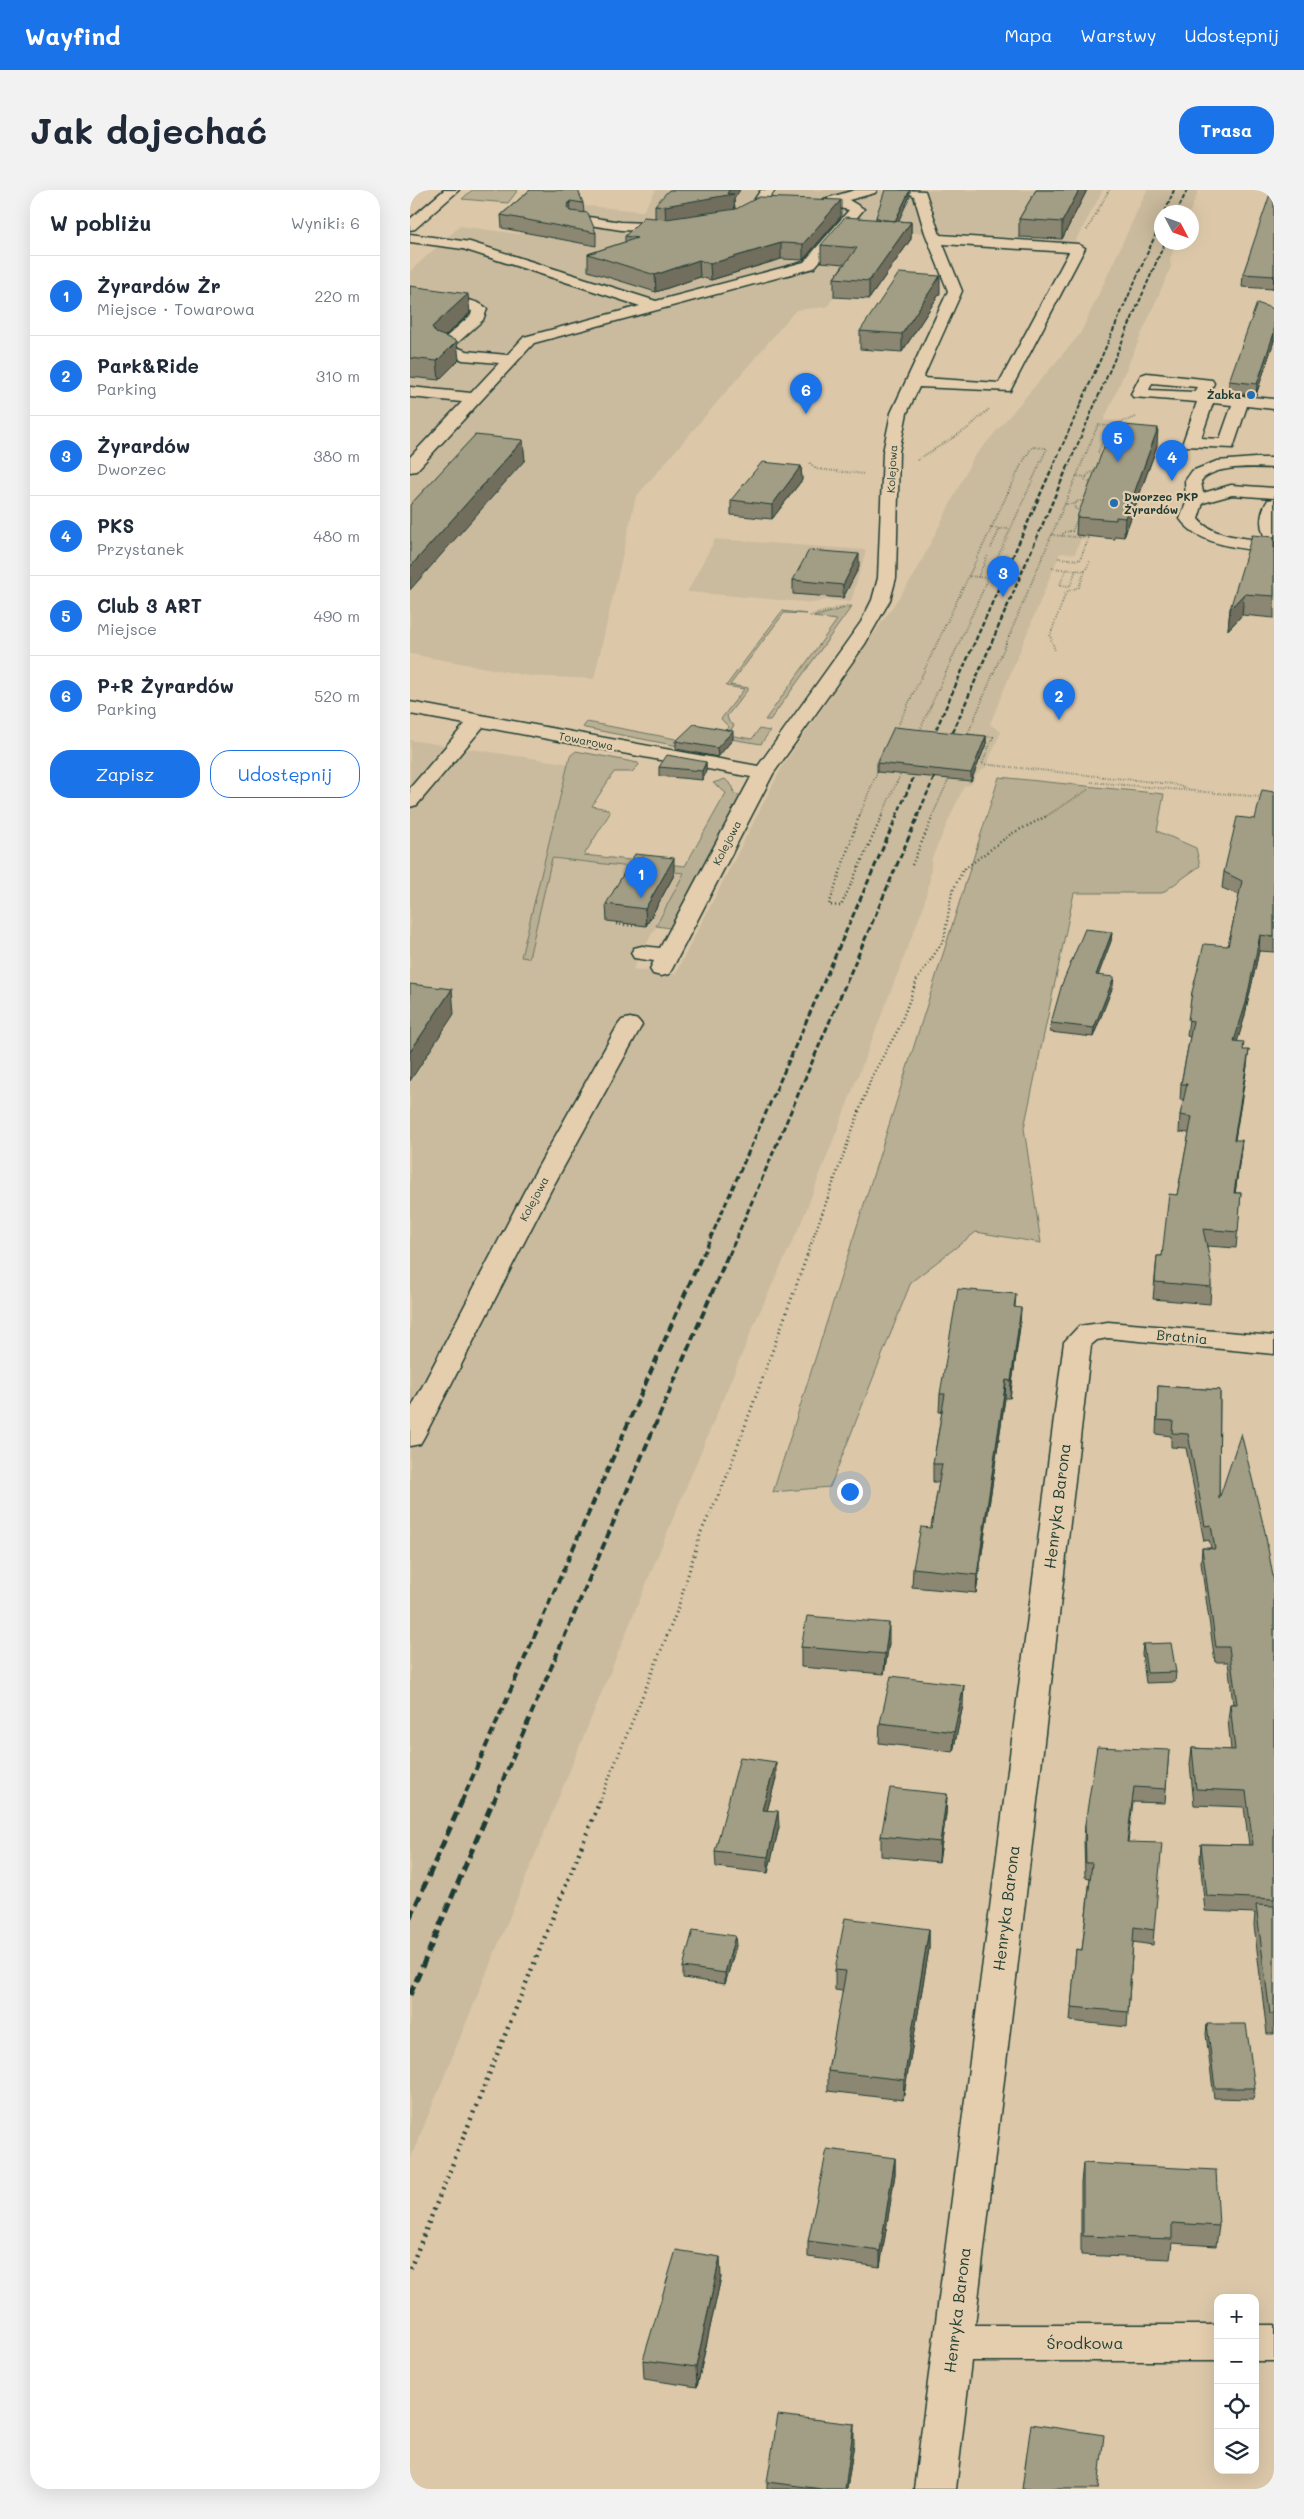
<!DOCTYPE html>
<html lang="pl">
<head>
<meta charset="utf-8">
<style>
  :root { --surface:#fff; --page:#f2f2f3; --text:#1f2937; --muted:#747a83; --line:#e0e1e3; --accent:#1a73e8 }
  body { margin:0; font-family:Mali,sans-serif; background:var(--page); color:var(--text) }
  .controls { position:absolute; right:15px; bottom:15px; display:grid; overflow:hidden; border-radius:10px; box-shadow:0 5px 20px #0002 }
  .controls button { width:45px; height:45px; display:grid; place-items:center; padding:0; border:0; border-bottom:1px solid var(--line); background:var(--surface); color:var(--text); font:25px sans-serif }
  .compass { position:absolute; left:744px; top:15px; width:45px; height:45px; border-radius:50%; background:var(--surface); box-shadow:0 5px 20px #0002; rotate:131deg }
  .you { position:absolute; left:439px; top:1301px; width:18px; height:18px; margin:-12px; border:4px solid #fff; border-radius:50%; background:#1a73e8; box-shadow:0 0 0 8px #1a73e833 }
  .badge { display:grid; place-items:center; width:32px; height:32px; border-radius:50%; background:var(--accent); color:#fff; font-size:16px; font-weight:700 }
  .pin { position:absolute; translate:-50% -41px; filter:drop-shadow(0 1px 2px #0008) }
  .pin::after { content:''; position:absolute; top:26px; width:18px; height:15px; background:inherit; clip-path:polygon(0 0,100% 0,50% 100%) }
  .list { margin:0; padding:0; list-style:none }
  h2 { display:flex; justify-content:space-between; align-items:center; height:65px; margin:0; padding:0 20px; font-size:21px }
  h2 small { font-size:16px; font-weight:400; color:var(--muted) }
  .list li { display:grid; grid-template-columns:32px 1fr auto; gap:15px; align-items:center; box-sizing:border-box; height:80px; padding:0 20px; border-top:1px solid var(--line) }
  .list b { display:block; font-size:19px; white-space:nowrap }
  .list p { margin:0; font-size:16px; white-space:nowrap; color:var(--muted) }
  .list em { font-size:16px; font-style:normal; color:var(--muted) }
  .actions { display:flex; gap:10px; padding:15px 20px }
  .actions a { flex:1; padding:11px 0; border:1px solid var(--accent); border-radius:20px; text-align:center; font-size:18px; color:var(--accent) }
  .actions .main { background:var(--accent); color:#fff }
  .icon { flex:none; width:28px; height:28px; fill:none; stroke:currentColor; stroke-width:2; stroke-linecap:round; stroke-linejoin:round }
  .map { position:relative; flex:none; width:864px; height:2299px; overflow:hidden; border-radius:20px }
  header { display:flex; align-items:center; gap:30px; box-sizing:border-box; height:70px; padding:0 25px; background:var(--accent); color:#fff }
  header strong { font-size:24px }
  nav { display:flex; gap:28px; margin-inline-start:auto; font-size:18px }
  .intro { display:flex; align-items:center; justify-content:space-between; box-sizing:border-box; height:120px; padding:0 30px }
  h1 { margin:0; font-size:35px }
  .button { padding:12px 22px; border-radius:20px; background:var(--accent); color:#fff; font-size:18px; font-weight:700 }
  main { display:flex; gap:30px; padding:0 30px }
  aside { flex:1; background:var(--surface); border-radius:20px; box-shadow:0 5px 20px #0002 }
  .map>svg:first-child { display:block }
</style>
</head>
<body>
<header>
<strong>Wayfind</strong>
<nav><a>Mapa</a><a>Warstwy</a><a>Udostępnij</a></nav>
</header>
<div class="intro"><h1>Jak dojechać</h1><a class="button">Trasa</a></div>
<main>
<aside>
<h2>W pobliżu<small>Wyniki: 6</small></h2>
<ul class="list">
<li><span class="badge">1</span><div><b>Żyrardów Żr</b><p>Miejsce · Towarowa</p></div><em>220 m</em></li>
<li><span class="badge">2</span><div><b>Park&amp;Ride</b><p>Parking</p></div><em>310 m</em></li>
<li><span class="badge">3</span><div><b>Żyrardów</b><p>Dworzec</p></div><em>380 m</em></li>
<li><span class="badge">4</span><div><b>PKS</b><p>Przystanek</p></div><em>480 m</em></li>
<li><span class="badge">5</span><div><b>Club 3 ART</b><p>Miejsce</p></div><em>490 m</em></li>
<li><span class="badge">6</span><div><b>P+R Żyrardów</b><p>Parking</p></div><em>520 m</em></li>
</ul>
<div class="actions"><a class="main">Zapisz</a><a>Udostępnij</a></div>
</aside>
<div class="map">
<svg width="864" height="2299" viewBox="0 0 864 2299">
  <rect width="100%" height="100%" fill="#dcc8a9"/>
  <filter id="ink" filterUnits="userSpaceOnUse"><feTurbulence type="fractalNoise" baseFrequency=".02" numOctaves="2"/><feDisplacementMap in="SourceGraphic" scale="10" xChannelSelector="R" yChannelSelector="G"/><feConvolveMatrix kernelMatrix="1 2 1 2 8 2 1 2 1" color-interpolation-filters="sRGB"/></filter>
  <g filter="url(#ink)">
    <path fill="#cbbb9e" d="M246 0H693L665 52 535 43H481L467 47 417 117 386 120 226 307 184 489 119 486 0 464V81L50 36 110 44 142 13 233 21Z
      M737 0H789L780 22H752V52L767 53 760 68 761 77 694 230 705 231 696 252 673 343 665 364 650 363 580 534 591 542 578 572 576 577 566 585 561 595 554 596 522 668 520 689 513 718 392 1031 347 1128 267 1319 0 1970V550L162 574 141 668 275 683 223 779 265 784 373 575 505 384 563 268 670 144Z
      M305 349 456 360 441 412 416 410 404 413 277 402Z"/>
    <path fill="#b9af94" stroke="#6c7664" d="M62 0H108L98 13 52 9Z
      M442 416 360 530H355L427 430 403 427Z
      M372 421 397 424 374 423 320 495 339 498 317 526 319 532 324 535 318 545 342 549 349 539 360 541 351 554 308 547 319 537 311 529 334 499 316 496Z
      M177 532 266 549 264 552 271 553 268 556 175 538 173 537Z
      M166 561 228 573 229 575 222 582H204L182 616 197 619 200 623 174 665 275 676 316 603 303 593 315 589 323 597 324 604 331 605 260 738 246 736 274 683 142 668 119 768 111 767 160 566Z
      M589 587 754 604 747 641 786 658 790 676 752 703H664L614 938 631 1053 566 1042 501 1092 420 1297 363 1302Z"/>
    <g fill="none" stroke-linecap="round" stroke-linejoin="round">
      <g stroke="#1f3d34" stroke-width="3">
        <path id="minor" d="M351 0H365L356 12 374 13 381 17 374 21 342 19 340 16Z
          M445 0H467L465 3 439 10 454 19 404 78 124 153 6 281 0 282V267L52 212 0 207V197L61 203 89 173 53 170 28 160 25 157 28 154 61 125 62 121 0 112V104C16 105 68 106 77 119L73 130 44 156 56 161 97 165 114 147 230 116 53 59 0 52V44L60 52 246 111 394 72 439 20 414 15 412 12 414 9Z
          M491 0 515 1 530 45 668 54 675 58 600 201 509 197 497 223 489 262 486 388 480 410 455 454 363 584 262 779 259 784 251 786 243 784 240 779 244 771 224 768 221 763 224 758 232 756 250 758 341 587 73 537 7 615 0 617V598L55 534 0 524V512L348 576 451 432 462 410 468 388 473 262 481 223 538 101 515 43 504 6ZM533 54 659 62 589 193 513 188 552 101Z
          M166 25 211 32 262 34 269 38 262 42 211 40 161 32 159 29Z
          M737 183 802 190 804 193 800 203 864 209V219L837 216 823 258 775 256 773 252 787 212 723 207 721 204 731 185ZM742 193 787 197 784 202 739 200ZM803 213 822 215 810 249 791 248Z
          M845 268H864V278C845 277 804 275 791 291L793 303 821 295 864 298V308L822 305 793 313 788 329C802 347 836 348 857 351 849 339 849 323 858 310L864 309V362C833 359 789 356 770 329L776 313 775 291 782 281 807 271Z
          M220 828 228 830 232 835 141 1000 14 1247 10 1254 0 1256V1220L115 1000 208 835 212 830Z
          M698 1132 864 1146V1164L698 1148 687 1150 681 1155 565 2135H808V2171H561L546 2299H504L654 1152 669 1136Z
          M845 2135H864V2171H845Z"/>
      </g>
      <g stroke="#1f3d34" stroke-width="3">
        <path id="major" d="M34 0H49L5 39 0 40V29Z"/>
      </g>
      <path stroke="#1f3d34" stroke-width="2" stroke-dasharray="0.5 2" stroke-linecap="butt" d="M677 40 699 0
        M692 268 688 262 700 236 726 227
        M507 270 557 239 579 219
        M400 273 406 279 454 284
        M666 286 677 287
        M680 296 681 293 675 290 678 284 687 280
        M655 314H666
        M670 321 664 318 667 311H677
        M580 338 600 339
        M642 345 678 348
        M652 346 654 342 662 341 668 327
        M581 358 590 338
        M648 368 670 370 679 347
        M642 378 675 381 669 397 656 402 640 446 645 460
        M656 380 650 395 660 396 666 380
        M675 381 680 371
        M558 386 578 388
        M568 387 578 365
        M400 426 439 415
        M486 540 611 275 622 257 637 258 509 542
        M558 544 583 547 572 574 762 594 785 601
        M557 546 688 235 700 236
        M681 592 852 607
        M449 627 468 580
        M471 627 492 581
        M522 627 540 586
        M635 627 679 599"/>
      <path stroke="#1f3d34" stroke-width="2.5" stroke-dasharray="1 3" stroke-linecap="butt" d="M449 626 419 715 431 716 472 626
        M502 675 523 626
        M207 732 205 734 226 736
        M397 1065 462 886 489 838 507 790 534 750 542 702 553 680 601 644 637 626"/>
      <path stroke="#1f3d34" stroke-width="3" stroke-dasharray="1 4" stroke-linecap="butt" d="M189 1613 267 1421 291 1342 315 1291 398 1063"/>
      <path stroke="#1f3d34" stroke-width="4.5" stroke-dasharray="2 5" stroke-linecap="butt" d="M0 2079 190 1611"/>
      <use href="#minor" fill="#e4ceae" fill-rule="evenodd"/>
      <use href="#major" fill="#e4ceae" fill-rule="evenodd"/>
      <path stroke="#1f3d34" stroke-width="2" stroke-dasharray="4.5 2" stroke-linecap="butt" d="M755 22 764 0
        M767 22 777 0
        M642 279 752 30
        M657 279 755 52"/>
      <path stroke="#1f3d34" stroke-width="2.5" stroke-dasharray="5 2.5" stroke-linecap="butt" d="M520 553 642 278
        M537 556 657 278
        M486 627 510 573
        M507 627 530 574"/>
      <path stroke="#1f3d34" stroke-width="3" stroke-dasharray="6 3" stroke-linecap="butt" d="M293 1065 487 626
        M319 1065 508 626"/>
      <path stroke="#1f3d34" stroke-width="4" stroke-dasharray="8 4" stroke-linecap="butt" d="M51 1613 293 1063
        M83 1613 319 1063"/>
      <path stroke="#1f3d34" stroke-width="5" stroke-dasharray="10 5" stroke-linecap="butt" d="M0 1728 52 1611
        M0 1805 83 1611"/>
    </g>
    <path fill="#8b8772" stroke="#1f3d34" d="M120 0 173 13 174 23 186 43V56L92 38 91 25Z
      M626 0H676V2L652 49 609 47V29Z
      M864 1V94L863 99 832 97 833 84Z
      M500 6 488 31 501 32V49L459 109 424 107V88L434 74 411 72V55L466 29V27Z
      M324 9 325 19 431 26 393 70 371 69 301 90 290 87 246 102 178 81V64L215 52V46L245 28V15Z
      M0 96 60 123 34 146 49 170 29 190 0 187Z
      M530 103 492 162 450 159V141Z
      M864 119V151L846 205 818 203 819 191Z
      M747 256 714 347 705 346V349L666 345 667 327Z
      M391 276 392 290 362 329 321 325V310Z
      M864 347V428L832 425 818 440 820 419Z
      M449 377 433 408 383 404V390Z
      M576 546V554L561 591 467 582V573Z
      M323 549 308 567 266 559V551Z
      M296 572V581L292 590 249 586V577Z
      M864 602V762L849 761 834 829 827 851 833 860 837 876 825 950 830 967 825 1003H831L826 1058 797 1056 801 1097 800 1114 743 1109 747 1066H752L767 1005 779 943 769 942 770 925 774 910H770L771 894 780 847 777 846 782 802 818 756 829 705 812 698 814 682 845 629Z
      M264 685 236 736 197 731 196 714Z
      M702 742 701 751 688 785 703 796 683 847 640 842 641 833Z
      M606 1104 605 1117 610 1136 600 1208H595L566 1403 502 1397 503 1378 521 1338 529 1292H523V1274L532 1222H529L530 1204Z
      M748 1196 810 1200 809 1309 864 1392V1844H857L844 1735 845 1723 795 1721 790 1669 791 1654 839 1655 834 1617 784 1615 780 1574 782 1558 821 1560 818 1530 820 1514H823L818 1472H805L791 1373 792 1358H801L799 1350 794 1351 776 1258 761 1257V1246L746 1244Z
      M479 1453 474 1484 391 1477V1457Z
      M733 1454 766 1482 765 1492 736 1493 732 1464Z
      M553 1515 543 1562 469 1553 470 1533Z
      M759 1560 755 1613 723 1612 718 1652 744 1740 743 1755 723 1752 717 1837 660 1831 666 1759 672 1760 680 1688 675 1687 674 1649 675 1634Z
      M366 1588 357 1621 369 1637 358 1683 306 1677 305 1661Z
      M537 1604 536 1624 529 1672 471 1666V1646Z
      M519 1739V1759L493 1910 418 1901V1881L433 1801 425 1800V1780Z
      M326 1756 315 1794 273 1788V1777Z
      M797 1834 845 1898 843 1909 804 1908 796 1844Z
      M485 1968V1984L470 2077 398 2067V2051Z
      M673 1973 809 2036 806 2056 762 2053 760 2069 671 2065V1993Z
      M311 2087 287 2197 234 2189 233 2170Z
      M444 2253 437 2299H357V2292Z"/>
    <path fill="#716e5d" stroke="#1f3d34" d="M319 0H330L324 9 325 21 256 33 255 16 317 4Z
      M500 0V6L484 41V34Z
      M669 0H676V2L652 49V32Z
      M431 10V26L393 70V54Z
      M160 11 161 24 157 17Z
      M501 32V49L459 109V91Z
      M371 53V69L301 90 300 74Z
      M289 70 290 87 246 102 245 85Z
      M864 85V94L863 99Z
      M530 86V103L492 162V144Z
      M58 104 60 123 24 156 22 137Z
      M864 143V151L846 205 847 194Z
      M47 151 49 170 29 190 27 171Z
      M748 238 747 256 714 347 715 328Z
      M113 250 115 270 0 400V377Z
      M391 276 392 290 362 329V315Z
      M449 364V377L433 408V395Z
      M834 404 832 425 818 440 820 419Z
      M323 541V549L308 567 307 558Z
      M576 546V554L561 591V583Z
      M296 572V581L292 590V581Z
      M264 668V685L236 736 235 719Z
      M702 742 701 751 685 794 686 785Z
      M850 745 849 761 834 829 823 866 824 851Z
      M704 787 703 796 683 847 684 838Z
      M42 799 44 824 0 891V862Z
      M839 860 837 876 822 966 824 950Z
      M832 950 830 967 823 1019 824 1003Z
      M611 1118 610 1136 600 1208 601 1191Z
      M596 1190 595 1208 566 1403 567 1385Z
      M479 1433V1453L474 1484 475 1464Z
      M554 1495 553 1515 543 1562 544 1542Z
      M366 1572V1588L353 1636 352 1620Z
      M537 1604 536 1624 529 1672 530 1652Z
      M368 1621 369 1637 358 1683V1667Z
      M519 1739V1759L493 1910 494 1890Z
      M325 1746 326 1756 315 1794V1783Z
      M485 1968V1984L470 2077V2061Z
      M310 2067 311 2087 287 2197 286 2177Z
      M444 2234V2253L437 2299H435Z"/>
    <path fill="#a29d85" stroke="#1f3d34" d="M120 0H168L173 13 160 11 157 17 160 21 178 23 186 43 91 25Z
      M259 0H319L317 4H324L255 16 245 15Z
      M475 0H500L485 31 473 30 466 27Z
      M626 0H669L652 32 609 29Z
      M861 1H864V86L833 84Z
      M349 7 431 10 393 54 371 53 300 74 289 70 245 85 178 64 227 48 215 46 234 27 256 29 326 19Z
      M435 27 501 32 459 91 424 88 447 58 411 55Z
      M489 83 530 86 492 144 450 141Z
      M0 96 58 104 22 137 26 143 47 151 27 171 0 168Z
      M847 113 864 119V143L847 194 819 191Z
      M703 234 748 238 715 328 706 327V330L667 327Z
      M65 245 113 250 0 377V315Z
      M352 272 391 276 362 315 321 310Z
      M842 345 864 347V406L834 404 820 419Z
      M399 360 449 364 433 395 383 390Z
      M284 534 323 541 307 558 266 551Z
      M484 537 576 546 561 583 467 573Z
      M257 565 296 572 292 581 249 577Z
      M852 600 864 602V747L850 745 836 813 824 851 834 852 833 860H839L824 950H832L824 1003H831L828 1042 793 1039 801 1076V1097L745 1092 747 1066H752L759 1004 767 1005 782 927 770 925 777 894H771L783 831 778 830 782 802 794 754 818 756 832 691 814 682 827 627 845 629Z
      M225 664 264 668 235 719 196 714Z
      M675 739 702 742 686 785 704 787 684 838 641 833 652 794Z
      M0 794 42 799 0 862Z
      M548 1099 606 1104 604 1117 611 1118 601 1191 596 1190 567 1385 503 1378 511 1337 521 1338 532 1274H523L535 1204H530Z
      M748 1196 810 1200 809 1309 831 1243 855 1342 864 1392V1709L797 1706 791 1654 843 1655 836 1601 786 1599 782 1558 825 1560 820 1514H827L819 1457H806L792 1358 805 1359 801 1335 795 1336 778 1244 762 1243 763 1231 747 1230Z
      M397 1426 479 1433 475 1464 391 1457Z
      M761 1453 766 1482 737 1483 733 1454Z
      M481 1486 554 1495 544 1542 470 1533Z
      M687 1557 759 1560 756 1599 724 1597 717 1652 752 1653 744 1740 724 1737 718 1822 661 1817 666 1759 672 1760 682 1673H676L675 1634Z
      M330 1567 366 1572 352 1620 368 1621 358 1667 305 1661Z
      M480 1598 537 1604 530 1652 471 1646Z
      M846 1715 864 1716V1824H860Z
      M435 1728 519 1739 494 1890 418 1881 436 1781 425 1780Z
      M283 1740 325 1746 315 1783 273 1777Z
      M797 1834H836L845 1898H805Z
      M417 1959 485 1968 470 2061 398 2051Z
      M673 1973 806 1980 809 2036 762 2033V2049L673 2046Z
      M266 2060 310 2067 286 2177 233 2170Z
      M368 2225 444 2234 435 2299H412L357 2292Z
      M621 2234 694 2245 688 2299H612Z"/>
  </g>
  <g fill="#1f6fb2" stroke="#e4ceae" stroke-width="2">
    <circle cx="841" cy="205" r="5"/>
    <circle cx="704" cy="313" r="5"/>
  </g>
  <g text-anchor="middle" stroke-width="4.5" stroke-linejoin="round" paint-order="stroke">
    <g font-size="11" font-weight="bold" fill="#1f3d34" stroke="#e4ceae" text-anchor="end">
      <text x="831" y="209">Żabka</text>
      <text x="714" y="311" text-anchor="start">Dworzec PKP<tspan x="714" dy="13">Żyrardów</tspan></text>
    </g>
    <g font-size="11" fill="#1f3d34" stroke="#e4ceae">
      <text transform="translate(482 279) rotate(-87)" y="4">Kolejowa</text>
      <text transform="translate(176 551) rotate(11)" y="4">Towarowa</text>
      <text transform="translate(317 653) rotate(-63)" y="4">Kolejowa</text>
      <text transform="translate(124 1009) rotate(-62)" y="4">Kolejowa</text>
    </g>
    <g font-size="14" fill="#1f3d34" stroke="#e4ceae">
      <text transform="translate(772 1147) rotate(5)" y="5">Bratnia</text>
    </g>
    <g font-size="16" fill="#1f3d34" stroke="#e4ceae">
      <text transform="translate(647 1316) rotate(-83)" y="6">Henryka Barona</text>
      <text transform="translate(596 1718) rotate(-83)" y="6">Henryka Barona</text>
      <text transform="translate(547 2120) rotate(-83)" y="6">Henryka Barona</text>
      <text x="675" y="2159">Środkowa</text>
    </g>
  </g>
</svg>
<div class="controls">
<button>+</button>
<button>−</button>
<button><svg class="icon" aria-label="locate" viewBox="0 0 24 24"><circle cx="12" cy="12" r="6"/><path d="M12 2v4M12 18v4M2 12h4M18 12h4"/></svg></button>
<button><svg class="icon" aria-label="layers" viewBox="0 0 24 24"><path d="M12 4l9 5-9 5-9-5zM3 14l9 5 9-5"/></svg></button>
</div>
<svg class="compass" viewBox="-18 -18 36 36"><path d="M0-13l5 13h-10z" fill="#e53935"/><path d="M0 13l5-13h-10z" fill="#747a83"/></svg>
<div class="you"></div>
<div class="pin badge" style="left:231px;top:708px">1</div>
<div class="pin badge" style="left:649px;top:530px">2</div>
<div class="pin badge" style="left:593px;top:407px">3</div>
<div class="pin badge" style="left:762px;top:291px">4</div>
<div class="pin badge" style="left:708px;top:272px">5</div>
<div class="pin badge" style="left:396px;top:224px">6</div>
</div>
</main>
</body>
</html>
